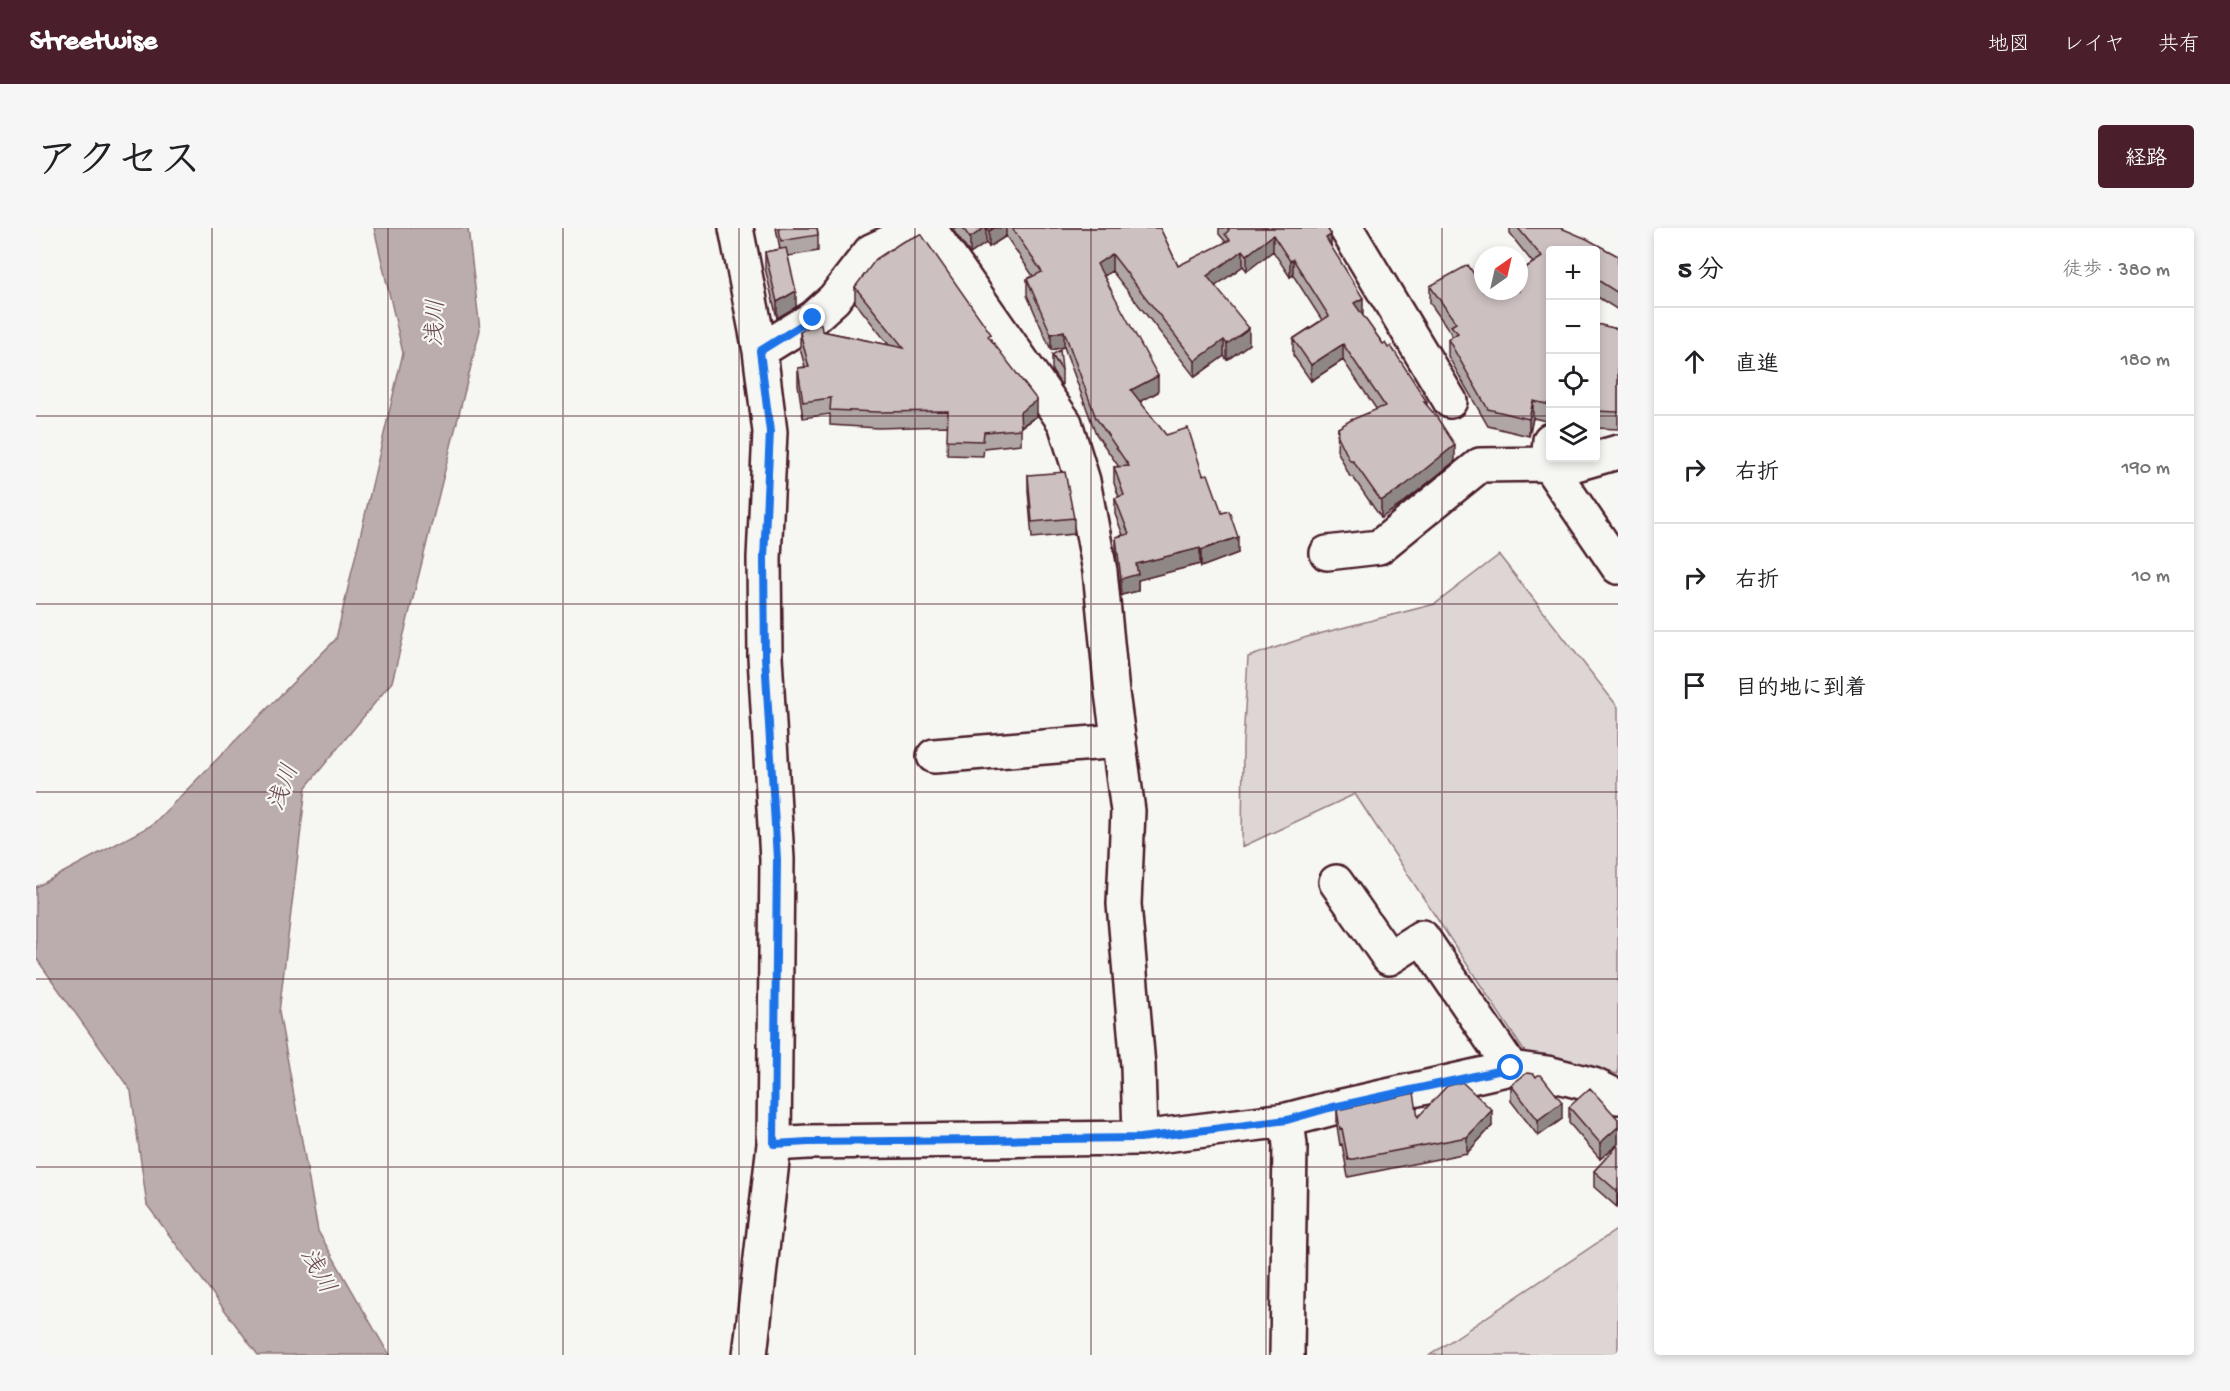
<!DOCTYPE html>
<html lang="ja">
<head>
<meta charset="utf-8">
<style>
  :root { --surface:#fff; --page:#f6f6f6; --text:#202124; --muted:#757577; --line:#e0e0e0; --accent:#4a1f2b }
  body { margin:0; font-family:"Gochi Hand","Klee One",sans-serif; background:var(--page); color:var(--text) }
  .controls { position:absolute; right:18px; top:18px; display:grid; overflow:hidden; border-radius:6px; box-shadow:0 3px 9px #0003 }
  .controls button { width:54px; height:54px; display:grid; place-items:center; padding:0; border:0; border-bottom:2px solid var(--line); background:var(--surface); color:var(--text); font:30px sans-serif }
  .compass { position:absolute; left:1438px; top:18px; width:54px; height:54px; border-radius:50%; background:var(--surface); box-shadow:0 3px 9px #0003; rotate:34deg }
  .stop { position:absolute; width:18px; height:18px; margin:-14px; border:4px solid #1a73e8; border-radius:50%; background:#fff }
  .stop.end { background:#1a73e8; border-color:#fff; box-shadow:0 2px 6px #0008 }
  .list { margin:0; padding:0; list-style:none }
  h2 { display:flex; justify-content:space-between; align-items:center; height:78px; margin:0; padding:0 24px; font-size:26px }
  h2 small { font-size:20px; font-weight:400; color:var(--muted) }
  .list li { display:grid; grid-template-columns:39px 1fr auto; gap:18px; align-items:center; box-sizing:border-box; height:108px; padding:0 24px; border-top:2px solid var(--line) }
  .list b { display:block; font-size:22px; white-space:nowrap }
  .list em { font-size:20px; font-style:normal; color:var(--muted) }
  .icon { flex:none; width:33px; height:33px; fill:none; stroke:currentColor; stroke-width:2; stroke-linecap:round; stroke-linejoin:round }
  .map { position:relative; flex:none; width:1582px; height:1127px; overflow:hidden; border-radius:6px }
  header { display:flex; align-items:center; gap:36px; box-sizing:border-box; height:84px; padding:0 30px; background:var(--accent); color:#fff }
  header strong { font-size:28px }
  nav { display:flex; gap:33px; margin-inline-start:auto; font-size:21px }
  .intro { display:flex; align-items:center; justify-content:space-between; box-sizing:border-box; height:144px; padding:0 36px }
  h1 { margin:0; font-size:42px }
  .button { padding:15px 27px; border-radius:6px; background:var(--accent); color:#fff; font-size:21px; font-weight:700 }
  main { display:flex; gap:36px; padding:0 36px }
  aside { flex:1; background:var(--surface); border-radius:6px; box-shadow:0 3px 9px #0003 }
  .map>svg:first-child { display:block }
</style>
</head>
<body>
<header>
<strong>Streetwise</strong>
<nav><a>地図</a><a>レイヤ</a><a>共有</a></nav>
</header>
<div class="intro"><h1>アクセス</h1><a class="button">経路</a></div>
<main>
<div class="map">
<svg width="1582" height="1127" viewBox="0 0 1582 1127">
  <rect width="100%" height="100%" fill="#f6f6f2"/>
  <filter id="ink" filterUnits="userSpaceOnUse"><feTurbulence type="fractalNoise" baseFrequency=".0167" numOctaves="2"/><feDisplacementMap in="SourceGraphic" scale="12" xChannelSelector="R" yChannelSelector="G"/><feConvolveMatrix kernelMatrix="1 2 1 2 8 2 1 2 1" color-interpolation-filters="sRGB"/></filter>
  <g filter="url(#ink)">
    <path fill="#ddd6d5" stroke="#947a80" stroke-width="1.5" d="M1463 327 1582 479V846L1543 837 1492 829 1319 566 1206 619 1207 515 1212 429 1271 409 1399 376Z
      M1582 1001V1127H1394Z"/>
    <path fill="#bbadae" stroke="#8e747a" stroke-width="1.5" d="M338 0H432L444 102 356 454 270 559 243 784 282 1003 353 1127H222L111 977 95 863 0 730V659L116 597 300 411 367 125Z"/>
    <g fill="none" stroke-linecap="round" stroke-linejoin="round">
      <g stroke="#4a1f2b" stroke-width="38">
        <path id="minor" d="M700 0 724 123 734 204 728 330 729 429 741 631 738 916 714 1127
          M893 0 1029 195 1047 253 1064 343 1076 465 1092 583 1088 676 1102 838 1104 910
          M1310 0 1414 173
          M724 123 777 90 798 71 835 23 885 0
          M1514 212 1512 236 1582 339
          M1291 325 1343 319 1444 237 1512 236 1533 238 1582 224
          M898 528 1083 513
          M1300 654 1353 730 1386 709 1475 840
          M738 916 772 914 1104 910 1251 892 1293 881 1475 840 1511 845 1557 857 1582 869
          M1251 1127 1254 917 1251 892"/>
      </g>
      <use href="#minor" stroke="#f6f6f2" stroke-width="33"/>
    </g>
    <path fill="#afa6a5" stroke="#4a1f2b" stroke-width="1.5" d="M740 0H781L782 7V23L752 28 760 79 741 90 729 40V24L744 21Z
      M917 0H1124L1142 38 1189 15V13L1183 6V0H1291L1295 19 1326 87 1347 116 1391 174V178L1419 233 1367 275 1345 290 1317 249H1314L1301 222 1302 200 1341 182 1307 132 1275 153 1257 127V111L1286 92 1257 47 1254 49 1237 23 1211 43 1207 38 1179 58 1213 116 1191 132 1188 128 1159 149 1076 43 1068 48 1122 164 1104 174 1130 207 1167 247 1186 285 1202 325 1165 339 1164 336 1102 352V363L1085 367 1080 325V309L1087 307 1079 286V270L1083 269 1078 255V239H1083L1060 206 1028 119 1015 122 991 67V51L997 48 970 8 953 19 950 15 934 26 917 2Z
      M1474 0H1525L1582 28V82L1560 68V22H1515V194L1497 190 1493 208 1452 198 1412 128V111L1415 109V105L1394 75V58L1449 64 1497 35 1474 6Z
      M819 59 955 111 1001 188 985 199V216L948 220 947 228 911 227 912 198 842 200 794 197V186L767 190 762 156V140L769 139 764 120V104L786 103 853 117 819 74Z
      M1560 96 1582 101V201L1560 200Z
      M1016 127 1026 142V158L1016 143Z
      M992 247 1038 290V306L996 310 992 263Z
      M1475 857 1526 891 1502 908 1475 873Z
      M1533 879 1582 891V916L1564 931 1533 895Z
      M1301 882 1456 898 1431 925 1312 949 1306 916 1304 917 1301 898Z
      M1581 918V979L1558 959V943Z"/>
    <path fill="#8f8786" stroke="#4a1f2b" stroke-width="1.5" d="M948 0H950V15L934 26V10Z
      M958 0H970V8L953 19V3Z
      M1237 7V23L1211 43V27Z
      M1295 7V23L1290 10Z
      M1207 22V38L1171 64V48Z
      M1076 26V43L1061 52V36Z
      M1257 31V47L1254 49V33Z
      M760 63V79L741 90V74Z
      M1327 70V86L1318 92V75Z
      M1213 100V116L1191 132V116Z
      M1028 103V119L1015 122V106Z
      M1188 112V128L1159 149V133Z
      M1307 116V132L1275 153V137Z
      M1122 148V164L1095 178V162Z
      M1001 172V188L984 199V184Z
      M1497 173V190L1493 208V191Z
      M1419 217V233L1367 275 1345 290V273Z
      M1202 309V325L1165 339V322Z
      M1164 320V336L1102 352V363L1085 367V351L1100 336Z
      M1526 874V891L1502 908V892Z
      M1456 882V898L1431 925V909Z
      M1582 899V916L1564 931V915Z
      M1582 961V977L1581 979V963Z"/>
    <path fill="#ccc1c0" stroke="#4a1f2b" stroke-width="1.5" d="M743 0H781L782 7 745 13Z
      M927 0H948L934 10Z
      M950 0H958L953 3Z
      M976 0H1124L1142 38 1194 12 1189 6 1193 2 1191 0H1291L1295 7 1290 10 1327 70 1318 75 1347 116 1349 115 1352 120 1355 118 1391 174H1388L1400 188 1419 217 1367 259 1345 273 1317 233H1314L1301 206 1303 204 1302 200 1315 192 1349 178 1307 116 1275 137 1257 111 1293 88 1257 31 1254 33 1237 7 1211 27 1207 22 1171 48 1213 100 1191 116 1188 112 1159 133 1076 26 1061 36 1122 148 1095 162 1130 207 1152 200 1167 247 1172 246 1186 285 1193 283 1202 309 1165 322 1164 320 1100 336 1102 346 1085 351 1080 309 1093 306 1079 270 1088 267 1078 239 1093 238 1060 190 1028 103 1015 106 991 51 1006 44Z
      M1482 0H1525L1551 11 1582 28V65L1560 51V22H1515V177L1497 173 1493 191 1452 181 1412 111 1422 105 1415 98 1420 95 1394 58 1432 37 1447 60V63L1449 64 1451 63H1483V44L1506 29Z
      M885 6 955 106 952 108 1001 172 984 184 985 201 948 204 947 213 911 212 912 183 842 184 794 182 795 170 767 174 762 140 773 139 764 104 774 98 785 96 786 103 868 120 819 59 840 31 866 14Z
      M750 20 760 63 741 74 729 24Z
      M1560 96 1582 101V184L1560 183Z
      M1024 122 1026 142 1016 127Z
      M1029 244 1038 290 996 294 992 247Z
      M1491 845 1498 846 1500 849 1502 847H1505L1526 874 1502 892 1475 857Z
      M1426 854 1456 882 1431 909 1312 932 1306 900 1304 901 1301 882 1378 865 1382 889 1411 858Z
      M1554 860 1582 891V899L1564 915 1533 879Z
      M1581 918 1582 919V961L1581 963 1558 943Z"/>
  </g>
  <g fill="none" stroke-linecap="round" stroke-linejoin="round" filter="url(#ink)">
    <path stroke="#1a73e8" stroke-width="8" d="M777 90 724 123 734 204 728 330 729 429 741 631 738 916 772 914 1104 910 1251 892 1293 880 1475 840"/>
  </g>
  <path fill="none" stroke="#4a1f2b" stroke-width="1.5" stroke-opacity="0.55" d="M176 0V1127M352 0V1127M527 0V1127M703 0V1127M879 0V1127M1055 0V1127M1230 0V1127M1406 0V1127M0 188H1514M1560 188H1582M0 376H1582M0 564H1582M0 751H1582M0 939H1582"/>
  <g text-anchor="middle" stroke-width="4.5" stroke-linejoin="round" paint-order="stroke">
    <g font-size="24" font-style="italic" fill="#6c4a52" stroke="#f6f6f2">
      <text transform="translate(398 95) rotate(-88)" y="8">浅川</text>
      <text transform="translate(246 559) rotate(-70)" y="8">浅川</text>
      <text transform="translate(283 1042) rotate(61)" y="8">浅川</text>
    </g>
  </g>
</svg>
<div class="controls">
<button>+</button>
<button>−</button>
<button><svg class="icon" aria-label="locate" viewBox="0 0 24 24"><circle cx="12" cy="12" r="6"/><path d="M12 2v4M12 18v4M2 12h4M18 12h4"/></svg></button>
<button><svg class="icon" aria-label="layers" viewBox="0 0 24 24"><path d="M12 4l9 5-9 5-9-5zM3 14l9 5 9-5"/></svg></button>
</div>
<svg class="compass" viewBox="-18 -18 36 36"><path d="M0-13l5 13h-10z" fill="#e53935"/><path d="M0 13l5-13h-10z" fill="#757577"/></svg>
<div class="stop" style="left:1475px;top:840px"></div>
<div class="stop end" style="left:777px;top:90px"></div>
</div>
<aside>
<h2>5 分<small>徒歩 · 380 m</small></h2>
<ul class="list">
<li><svg class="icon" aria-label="ahead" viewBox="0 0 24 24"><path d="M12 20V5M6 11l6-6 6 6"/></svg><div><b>直進</b></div><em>180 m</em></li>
<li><svg class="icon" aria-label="right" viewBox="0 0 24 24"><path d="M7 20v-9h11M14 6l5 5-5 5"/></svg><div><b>右折</b></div><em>190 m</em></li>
<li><svg class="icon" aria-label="right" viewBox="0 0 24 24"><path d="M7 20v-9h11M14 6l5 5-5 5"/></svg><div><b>右折</b></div><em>10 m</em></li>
<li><svg class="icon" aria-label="arrive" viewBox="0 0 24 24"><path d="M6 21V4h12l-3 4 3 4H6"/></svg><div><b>目的地に到着</b></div></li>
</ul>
</aside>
</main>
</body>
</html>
